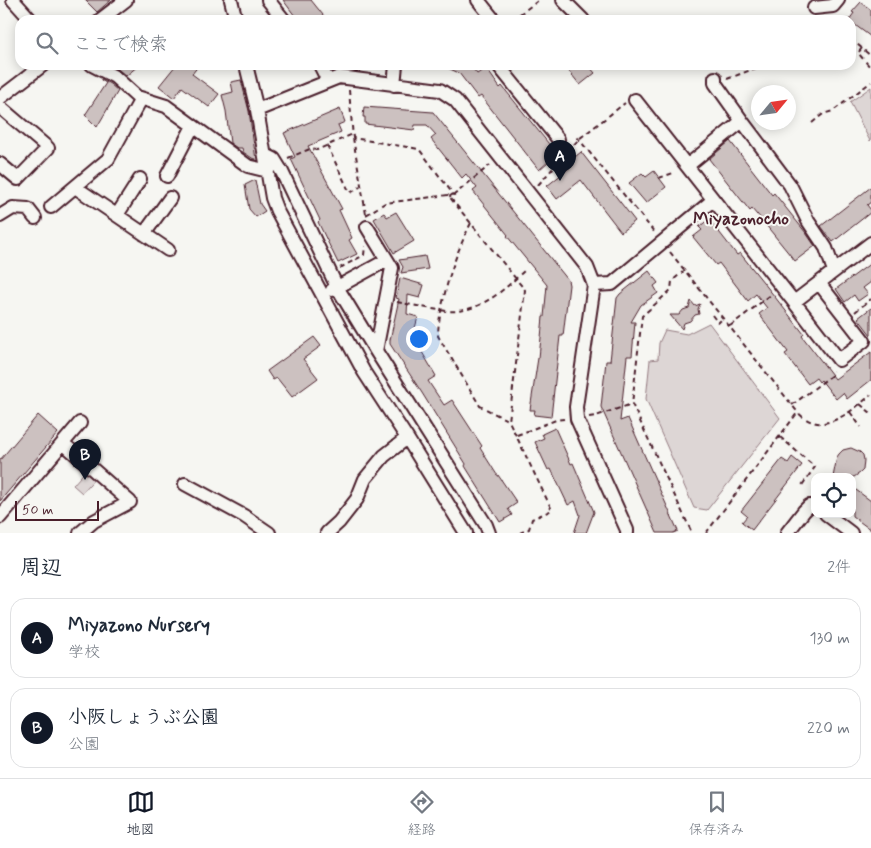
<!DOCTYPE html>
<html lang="ja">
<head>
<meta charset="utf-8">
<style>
  :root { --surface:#fff; --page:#f6f6f7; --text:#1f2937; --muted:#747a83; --line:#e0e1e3; --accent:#111827 }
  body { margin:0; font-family:Mynerve,"Klee One",sans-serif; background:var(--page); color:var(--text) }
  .controls { position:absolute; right:15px; bottom:15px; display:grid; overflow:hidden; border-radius:10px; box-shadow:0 2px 12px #0003 }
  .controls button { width:45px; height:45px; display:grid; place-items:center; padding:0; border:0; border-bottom:1px solid var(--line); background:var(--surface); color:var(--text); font:25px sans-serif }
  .compass { position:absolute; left:751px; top:85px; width:45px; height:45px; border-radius:50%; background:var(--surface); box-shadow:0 2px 12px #0003; rotate:61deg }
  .scale { position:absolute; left:15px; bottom:12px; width:84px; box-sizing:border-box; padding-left:5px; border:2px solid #4a1f2b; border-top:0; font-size:14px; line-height:18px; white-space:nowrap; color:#4a1f2b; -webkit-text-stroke:4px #f6f6f2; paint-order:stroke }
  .you { position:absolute; left:418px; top:338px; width:18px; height:18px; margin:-12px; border:4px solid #fff; border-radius:50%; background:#1a73e8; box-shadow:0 0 0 8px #1a73e833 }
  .badge { display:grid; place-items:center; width:32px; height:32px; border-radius:50%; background:var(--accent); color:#fff; font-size:16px; font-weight:700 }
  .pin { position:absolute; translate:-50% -41px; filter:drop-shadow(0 1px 2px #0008) }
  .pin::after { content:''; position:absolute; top:26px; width:18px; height:15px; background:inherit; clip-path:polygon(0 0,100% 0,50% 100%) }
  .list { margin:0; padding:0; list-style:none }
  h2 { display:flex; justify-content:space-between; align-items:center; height:65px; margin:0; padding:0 20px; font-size:21px }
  h2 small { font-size:16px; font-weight:400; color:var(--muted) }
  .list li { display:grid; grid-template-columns:32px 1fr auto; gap:15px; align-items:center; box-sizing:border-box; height:80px; margin:0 10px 10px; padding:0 10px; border:1px solid var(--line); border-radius:15px }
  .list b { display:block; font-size:19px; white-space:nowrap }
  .list p { margin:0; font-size:16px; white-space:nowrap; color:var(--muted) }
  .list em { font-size:16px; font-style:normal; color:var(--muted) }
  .icon { flex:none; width:28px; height:28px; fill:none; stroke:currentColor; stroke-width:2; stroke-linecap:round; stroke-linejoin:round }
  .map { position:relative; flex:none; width:871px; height:533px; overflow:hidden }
  .search { position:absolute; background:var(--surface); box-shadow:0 2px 12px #0003; left:15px; right:15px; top:15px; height:55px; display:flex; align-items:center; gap:12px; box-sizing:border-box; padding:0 18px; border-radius:15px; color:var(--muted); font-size:19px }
  .sheet { height:245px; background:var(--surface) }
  nav { display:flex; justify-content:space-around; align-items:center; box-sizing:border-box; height:70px; border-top:1px solid var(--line); background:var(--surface); font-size:14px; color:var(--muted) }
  nav a { display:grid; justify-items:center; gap:2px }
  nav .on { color:var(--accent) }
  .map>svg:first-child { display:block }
</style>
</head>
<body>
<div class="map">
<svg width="871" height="533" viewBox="0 0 871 533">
  <rect width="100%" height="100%" fill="#f6f6f2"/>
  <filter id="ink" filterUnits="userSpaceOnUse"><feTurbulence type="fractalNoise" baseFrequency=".02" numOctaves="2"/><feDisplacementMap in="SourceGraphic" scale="10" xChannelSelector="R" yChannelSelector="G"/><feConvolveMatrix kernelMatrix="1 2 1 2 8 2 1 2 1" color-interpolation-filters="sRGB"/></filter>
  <g filter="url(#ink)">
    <path fill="#ddd6d5" stroke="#947a80" d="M871 87V140L870 141 850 102Z
      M709 323 780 418 707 510 694 508 646 399 650 360 658 359 659 343 665 330 687 334Z
      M88 468 97 476 82 493 73 485Z"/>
    <path fill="#ccc1c0" stroke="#4a1f2b" d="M85 0H111L97 12Z
      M283 0H311L327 20H298Z
      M861 2 871 10V37L851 22V20H849L854 13 852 12Z
      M110 65H139L126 76 119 70Z
      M176 65H199L192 74 219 94 209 107 182 87 174 98 159 86Z
      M441 65H470L477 74 486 68 500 88 502 86 553 149 546 156 549 161 539 170 481 96 478 98 459 73Z
      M564 65H588L595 73 580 85Z
      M101 79 110 84 118 91 97 127 85 115 106 83 101 80Z
      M241 80 249 111 256 160 252 158 243 152 242 148H237L230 143 226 111 222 95 233 92 231 82Z
      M364 107 433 112 568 280 569 285 563 336H560L551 417 534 415 535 410H530L538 358H539L543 317H544L547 285 507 236 508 235 473 191 477 188 466 174 462 178 431 139 436 135 427 125H415L414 130 365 124V117H363Z
      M340 109 345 122 338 125 341 132 308 146 342 209 339 210 352 238 349 240 357 254 338 263 318 222 320 220 291 159 295 157 284 133Z
      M730 141 772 195 774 193 806 233 815 246 795 261 757 214V215L752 209 750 211 709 159Z
      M581 152 635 221 621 232 581 180 557 199 547 186 573 165 570 161Z
      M654 171 666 187 646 203 629 183 642 173 646 177Z
      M255 180 260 204 265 211 256 217 249 209 245 185Z
      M871 187V202L867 205 871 210V212L833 242 821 226Z
      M396 212 414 241 394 253 374 219 384 213 387 217Z
      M709 219 737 255 740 253 771 292 804 334 802 336 835 379 871 352V380L847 399 843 393 836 399 821 380 819 382 816 378 808 384 785 354 788 352 759 314 767 308 756 294 748 301 719 263 716 265 693 237 702 230 699 227Z
      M425 256 428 269 401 273 403 267 399 260Z
      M871 263V282L863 288 868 294 858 301 854 295 845 302 836 289Z
      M649 271 658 283 654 286 658 293 641 305 631 322H635L632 356H627L620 421 628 418 678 531 673 533H657L601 407 606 361H610L617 298 620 294Z
      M400 278 424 285 420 298 408 295 407 314 418 317 414 332 415 340 436 376 428 381 444 405 452 400 482 446 480 448 497 475H498L517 503 508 509 512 515 500 522 465 466 466 464 422 393 390 344V340L399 299 396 298Z
      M691 301 695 306 700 304 698 309 699 314 695 315 690 321 684 323 682 329 670 315H679L683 310 689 308Z
      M871 308V335L858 318Z
      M314 337 321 346 303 359 318 378 292 397 277 378 273 380 267 371Z
      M38 415 58 433 0 501V460Z
      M555 428 571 464 573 463 594 512 586 533H574L580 515 575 501 568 505 551 469 548 470 535 442 544 438 542 434Z
      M851 448 860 452 863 455 864 460 863 470 860 473 854 477H833L837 457 839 454 843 450Z
      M792 457 802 465 752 530 742 522 747 516 741 511 782 459 788 463Z
      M852 487 871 501V530L852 516Z"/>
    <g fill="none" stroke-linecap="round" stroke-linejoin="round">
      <g stroke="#4a1f2b" stroke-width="16">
        <path id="minor" d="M13 0 31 20
          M231 0 236 20
          M268 0 284 20
          M478 0 494 20
          M563 0 583 20
          M814 8 833 6 838 0
          M100 20 126 0
          M92 65 115 77 137 97 166 106 248 166 268 171
          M246 65 257 110 272 198 277 211 364 372 407 438 466 533
          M320 65 328 81
          M498 65 558 139
          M715 78V83L742 121 790 185 808 221 826 248 834 271
          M394 85 396 65
          M0 98 43 65
          M635 100 794 302 871 243
          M0 107 48 148 18 179 0 164
          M257 110 339 77 440 90 455 100 587 267 594 285 576 407 577 419 627 530V533
          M266 155 274 159 282 172 337 287 376 351 486 525 489 533
          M687 166 742 121
          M167 176 193 126
          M75 187 168 250
          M51 207 108 159 141 99
          M117 215 140 179
          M0 216 13 208 28 209 35 218
          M367 227 392 268 376 351
          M144 234 170 198
          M594 285 612 284 713 200
          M332 290 387 260
          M794 302 839 360 864 341 819 283
          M63 443 130 502 94 521 80 533
          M185 484 244 516 269 533
          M826 514 851 533
          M0 517 80 423
          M327 533 339 522 357 499 365 479 384 456 407 438
          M787 533 804 511 809 506H815"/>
      </g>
      <path stroke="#4a1f2b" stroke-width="2" stroke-dasharray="5 4" stroke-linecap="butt" d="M512 20 539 0
        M851 39 871 56
        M862 48 858 53 871 68
        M727 79 764 65
        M349 90 353 138 419 149 453 194 449 197
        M812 123 823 114 833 111 871 82
        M577 137 655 233
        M353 138 366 214
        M327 145 350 193 360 187
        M288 158 310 149 317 150 353 134
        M659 178 676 172
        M538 185 579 139 625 103
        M453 194 454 195 490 165
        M366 215 385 203 448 195 525 290 509 421 552 510 532 519 529 529 520 533
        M471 223C459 247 450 271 444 297 441 311 438 323 438 336L480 406 509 421
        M670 252 792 405C796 410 800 416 806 419 828 433 855 408 871 395
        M340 268 364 255 365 246
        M685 270 672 281 671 290 642 316 632 404 692 533
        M397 302C413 305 430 309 446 311 479 314 504 290 526 269
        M855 312 871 299
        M712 315 718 323 723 318
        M730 326 772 294
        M860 404 871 413
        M792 405 832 375 833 371
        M850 412 861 427
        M589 417 596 416 632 404
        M517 435 556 420 564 419
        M780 437 815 467 800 488
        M706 533 798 412"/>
      <use href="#minor" stroke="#f6f6f2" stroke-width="12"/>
    </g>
  </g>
  <g text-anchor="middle" stroke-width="4" stroke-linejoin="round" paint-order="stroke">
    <g font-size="18" font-weight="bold" fill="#4a1f2b" stroke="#f6f6f2">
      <text x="741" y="224">Miyazonocho</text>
    </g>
  </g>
</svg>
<div class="controls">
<button><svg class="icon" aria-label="locate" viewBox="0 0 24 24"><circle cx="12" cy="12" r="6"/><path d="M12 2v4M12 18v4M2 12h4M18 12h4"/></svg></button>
</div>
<svg class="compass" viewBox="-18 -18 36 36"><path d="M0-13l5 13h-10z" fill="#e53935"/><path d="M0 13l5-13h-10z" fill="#747a83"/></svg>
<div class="scale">50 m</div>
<div class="you"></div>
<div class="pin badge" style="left:560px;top:181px">A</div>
<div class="pin badge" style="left:85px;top:480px">B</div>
<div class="search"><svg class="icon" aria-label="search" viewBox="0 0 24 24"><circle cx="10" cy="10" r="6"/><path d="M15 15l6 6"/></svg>ここで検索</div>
</div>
<section class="sheet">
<h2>周辺<small>2件</small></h2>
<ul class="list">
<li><span class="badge">A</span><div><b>Miyazono Nursery</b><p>学校</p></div><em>130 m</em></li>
<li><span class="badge">B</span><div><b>小阪しょうぶ公園</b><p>公園</p></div><em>220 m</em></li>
</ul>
</section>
<nav>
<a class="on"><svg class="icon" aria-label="map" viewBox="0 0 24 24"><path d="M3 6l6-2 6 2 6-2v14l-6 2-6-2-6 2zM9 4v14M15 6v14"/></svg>地図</a>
<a><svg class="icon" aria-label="directions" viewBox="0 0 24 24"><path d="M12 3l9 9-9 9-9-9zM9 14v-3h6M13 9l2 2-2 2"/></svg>経路</a>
<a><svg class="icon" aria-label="saved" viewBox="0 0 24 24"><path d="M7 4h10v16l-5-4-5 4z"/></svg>保存済み</a>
</nav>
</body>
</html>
